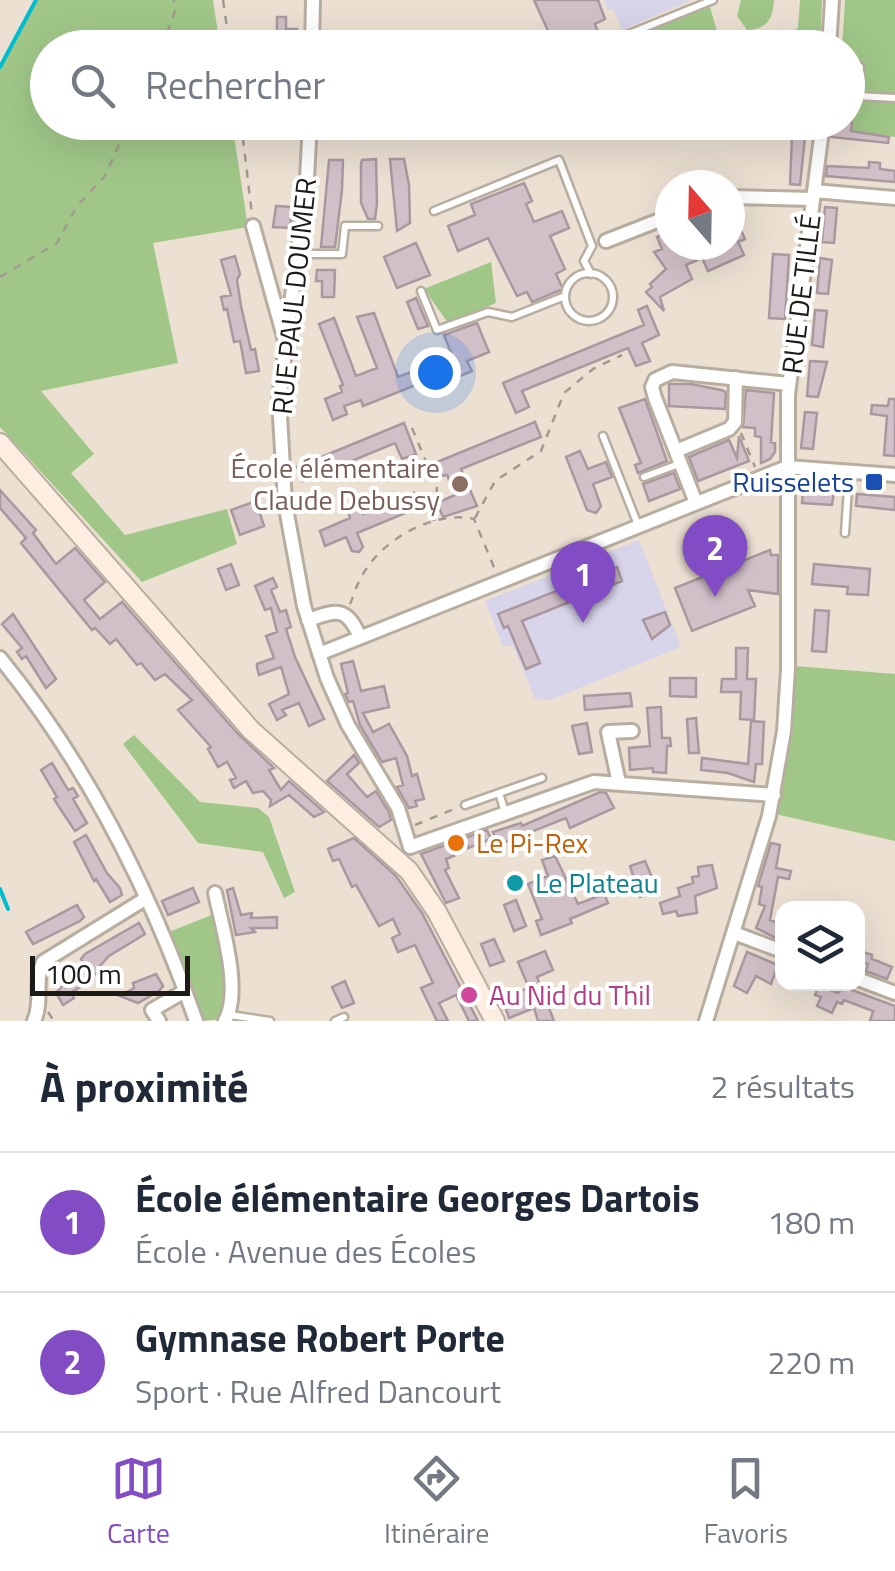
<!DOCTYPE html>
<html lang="fr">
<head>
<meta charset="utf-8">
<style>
  :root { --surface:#fff; --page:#f6f6f7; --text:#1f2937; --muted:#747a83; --line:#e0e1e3; --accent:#824dc4 }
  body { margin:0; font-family:"Titillium Web",sans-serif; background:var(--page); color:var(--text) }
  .controls { position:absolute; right:30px; bottom:30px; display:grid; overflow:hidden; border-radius:20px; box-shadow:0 10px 40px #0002 }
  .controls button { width:90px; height:90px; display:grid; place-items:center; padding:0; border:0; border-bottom:2px solid var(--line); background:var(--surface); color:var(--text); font:50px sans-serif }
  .compass { position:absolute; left:655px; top:170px; width:90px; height:90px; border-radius:50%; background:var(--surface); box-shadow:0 10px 40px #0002; rotate:340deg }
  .scale { position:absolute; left:30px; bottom:25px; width:160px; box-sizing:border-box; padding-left:10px; border:5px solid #1e1a15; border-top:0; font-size:28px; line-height:35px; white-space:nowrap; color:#1e1a15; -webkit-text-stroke:8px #fff; paint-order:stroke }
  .you { position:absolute; left:435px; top:372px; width:35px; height:35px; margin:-25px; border:8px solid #fff; border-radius:50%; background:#1a73e8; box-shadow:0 0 0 15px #1a73e833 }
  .badge { display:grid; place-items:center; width:65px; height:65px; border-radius:50%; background:var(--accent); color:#fff; font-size:32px; font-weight:700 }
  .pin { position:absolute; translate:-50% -82px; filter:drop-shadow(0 2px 5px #0008) }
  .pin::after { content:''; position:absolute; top:52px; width:35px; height:30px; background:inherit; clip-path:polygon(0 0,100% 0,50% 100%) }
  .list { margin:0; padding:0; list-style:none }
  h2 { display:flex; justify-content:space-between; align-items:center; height:130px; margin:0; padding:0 40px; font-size:42px }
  h2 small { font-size:32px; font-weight:400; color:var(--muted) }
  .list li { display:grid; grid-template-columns:65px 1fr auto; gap:30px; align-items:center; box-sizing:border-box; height:140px; padding:0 40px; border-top:2px solid var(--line) }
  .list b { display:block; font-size:38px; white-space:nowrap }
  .list p { margin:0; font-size:32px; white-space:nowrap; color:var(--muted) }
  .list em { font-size:32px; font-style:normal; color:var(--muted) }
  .icon { flex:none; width:55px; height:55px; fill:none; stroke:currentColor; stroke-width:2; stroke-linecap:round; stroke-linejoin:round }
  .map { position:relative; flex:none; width:895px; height:1021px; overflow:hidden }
  .search { position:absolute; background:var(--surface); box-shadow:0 10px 40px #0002; left:30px; right:30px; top:30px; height:110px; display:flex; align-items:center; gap:25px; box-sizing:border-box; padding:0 35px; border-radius:55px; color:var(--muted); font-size:38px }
  .sheet { height:410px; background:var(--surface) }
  nav { display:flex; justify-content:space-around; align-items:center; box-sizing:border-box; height:140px; border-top:2px solid var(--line); background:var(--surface); font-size:28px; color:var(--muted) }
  nav a { display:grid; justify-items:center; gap:5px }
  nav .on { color:var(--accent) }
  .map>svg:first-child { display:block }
</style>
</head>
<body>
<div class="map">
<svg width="895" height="1021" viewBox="0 0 895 1021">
  <rect width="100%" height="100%" fill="#ebe0d2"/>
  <path fill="#d8d5eb" d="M604 0H691L622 30 613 9 608 10Z
    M639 540 681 647 550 700 535 699 513 646H503L485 601Z"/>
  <path fill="#a0c788" d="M38 0H213L220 47 48 48V122L232 123 248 227 153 243 178 363 41 391 94 454 71 473 125 535 227 509 237 544 142 582 0 427V69Z
    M741 0H774C773 19 767 29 747 30L737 16Z
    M800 0H822L820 47H782L798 27Z
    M845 0H895V137L833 128V123L848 122V48L842 47Z
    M710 7 718 35 729 47H627L625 40Z
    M491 262 496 303 448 323 424 289Z
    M794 666 895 674V841L775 814 787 748 792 740 787 733Z
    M134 735 200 802 258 808 269 817 295 892 284 898 263 852 198 843 123 744Z
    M214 914C223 948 232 985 221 1019L202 1021 169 932Z"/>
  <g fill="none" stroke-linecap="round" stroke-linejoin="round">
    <path stroke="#00bcd3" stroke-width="4" d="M0 67 36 0
      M0 889 8 909"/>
  </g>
  <path fill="#d2c0c8" stroke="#a9989f" stroke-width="2.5" d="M534 0H598L605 19 595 24 599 35 569 48 563 38 553 42Z
    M277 17H286V29H297L295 48H284L285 39 277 38Z
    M838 122H852L851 131 889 137 888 143 831 137 832 128 837 129Z
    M792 135 805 137 800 185 790 184Z
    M376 159 377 204 375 219H368L361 203V164L362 160Z
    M390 159H404L409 185 410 223 397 231Z
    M329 160H343L342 190 335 247H321Z
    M869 162 880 163V169L895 171V182L826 176 827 166 869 168Z
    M524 183 532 201 526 204 534 222 562 211 569 228 550 236 565 269 556 274 563 289 532 302 527 292 517 296 488 238 458 251 448 226 475 215 471 204Z
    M276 206 292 207 290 228 273 227Z
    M731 207 745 239 738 242 744 255 708 271 702 258 686 265 692 279 660 297 664 311 646 292 652 287 650 284 666 269 654 252 662 249 657 237 670 231V245H730Z
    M825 207 837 208 834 243 822 242Z
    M416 243 430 275 397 288 384 257Z
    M773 254 789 255 785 319 769 318Z
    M235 256 240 274 237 280 241 306 251 350 255 349 259 371 246 373 240 341 234 342 227 309 224 310 221 297 231 295 221 260Z
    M820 258 832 260 828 294 817 293Z
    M317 270H335L334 297H322V281H316Z
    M416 298 428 326 418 329 407 302Z
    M647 306 659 335 642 343 650 361 636 366 628 348 522 391 529 407 516 413 503 383 644 325 638 310Z
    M815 310 827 311 823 347 812 345Z
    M374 313 398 377 411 372 416 385 363 406 361 400 344 406 347 414 333 420 325 399 342 392 340 386 343 385 319 324 334 318 356 376 377 368 357 317Z
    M477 323 489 352 467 361 472 371 460 376 444 335Z
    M810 361 827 362 818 397 807 396Z
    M669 384H691L721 390 726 392 725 409 669 406Z
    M746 390 774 393 771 442 775 443V452L770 459 761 463V437L755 436V428L743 427Z
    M645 399 667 461 638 473 635 465 641 463 619 408Z
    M889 399H895V456L884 455 887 416 871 414 872 405 888 406Z
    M805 412 817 413 813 449 801 448Z
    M535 422 541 437 461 469 477 506 443 517 437 503 455 495 447 475 442 476 437 462Z
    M404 423 416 454 402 459 395 443 303 481 297 467Z
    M739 436 749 461 698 481 689 457 729 440 737 458Z
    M580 451 588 469 606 462 612 477 593 484 601 506 596 513 587 510 566 457Z
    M674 473 680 489 649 501 643 484Z
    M0 490 36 530 33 533 56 564 75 548 105 582 84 600 100 619 122 602 237 733 274 768 269 770 281 790 289 781 324 812 314 817 289 795 270 806 271 800 263 791 253 793 246 781 234 788 230 780 236 778 227 762 218 767 208 749 211 747 178 710 192 700 165 674 155 680 141 663 137 665 116 639 110 644 95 628 92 630 21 543 26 538 0 508Z
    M803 490 834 492 832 505 802 503Z
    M414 493 420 507 357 533 363 547 359 552 352 551 346 537 325 546 320 531 350 518 347 508 359 503 363 514Z
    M857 494 895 497V510L856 506Z
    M256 501 264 526 240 535 231 510Z
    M770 550 771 555H778V594L748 590 755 606 692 631 675 588Z
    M231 564 239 585 226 590 218 569Z
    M814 564 870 569 868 595 847 594 848 587 812 584Z
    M617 567 622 581 522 621 540 663 526 669 508 626 504 628 498 614Z
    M273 578 277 587 271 590 280 612 286 610 291 627 286 629 295 657 324 719 309 726 299 703 282 710 286 715 277 720 269 704 289 694 281 667 259 675 257 667V664L274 658 266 636 277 632 271 608 265 610 255 586Z
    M815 610 829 611 826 652 812 651Z
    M665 612 670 625 652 639 643 620Z
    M13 614 56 679 46 688 26 656 22 659 17 652 22 648 2 624Z
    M736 648H748L747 679H756L754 720 740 719 741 692H721L722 679H736Z
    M353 661 361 691 384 686 389 707 363 713 373 732 389 724 407 756 412 776 417 774 424 799 415 801 417 806 409 808 397 787 403 785 396 758 382 762 360 725 353 701 349 702 345 694 348 693 341 664Z
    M670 678H696V697L670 696Z
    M630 693 632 706 585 710 584 696Z
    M661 707 662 738H670L671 746H667L666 773 653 772V768L630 770 629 748 650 746 647 708Z
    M696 718 699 753H689L687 719Z
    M751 721 764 722 762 764H756L754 782 728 773 701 770 702 758 748 764Z
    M587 723 592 752 579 754 572 726Z
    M354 755 359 763 347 774 367 797 376 791 389 812 391 820 379 827 327 781Z
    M52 763 68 790 73 788 78 796 73 799 87 823 75 831 59 807 54 799 57 797 41 770Z
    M600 792 606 793 614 808 570 828 566 818 498 845 493 832 521 823 522 826Z
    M487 830 491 839 468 848 467 843 451 849 454 856 446 859 449 868 445 870 459 898 446 903 421 854Z
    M86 835 107 873 120 888 122 895 110 902 96 879 94 881 74 842Z
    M354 838 396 876 422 913 478 1021H469L456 995 439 1003 448 1021H437L421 988 433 983 415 945 398 952 392 938 400 934 393 919 379 926 356 885 352 887 339 859 333 861 328 849Z
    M771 843 780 845 776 868 791 871 789 879 778 877 770 920 782 925 780 940 756 928 765 906 759 904 762 887 758 886Z
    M555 856 578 904 604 894 608 903 570 919 572 923 541 935 536 921 542 919 528 884 548 876 542 860Z
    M645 861 658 891 640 897 630 866Z
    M712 865 717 888 695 896 697 913 678 916 676 911 663 914 660 903 680 896 678 888 693 883 692 877 699 876 698 867Z
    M193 888 199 902 168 915 162 901Z
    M233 888 241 915 252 913 251 918 277 917V928H251L255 932 236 935 227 890Z
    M516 900 526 926 514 931 504 905Z
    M77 905 84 917 80 921 33 944 26 932Z
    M139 923 145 934 109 956 100 966 102 970 80 983 82 986 71 993 74 998 63 1005 56 993 74 973 72 969 83 963 81 959 85 954Z
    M494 939 504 961 490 966 481 944Z
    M545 951 553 970 537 977 554 1021H538L534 1008 509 1018 502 998 529 988 518 962Z
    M747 952 778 965 771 984 756 976 747 993 734 986Z
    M863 952 872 955V959L892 967 887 979 866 971 868 964 859 961Z
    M156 974 163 986 159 991 138 1003 120 996 134 988 133 983Z
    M345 981 354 1003 342 1008 332 987Z
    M819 986 838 993 844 987 895 1006V1021H870L873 1011 844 1000 842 1004 837 1002 832 1013 817 1006 821 997 815 995Z"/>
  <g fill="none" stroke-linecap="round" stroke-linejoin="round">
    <g stroke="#b8aea0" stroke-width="11">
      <path id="lane" d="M624 36 713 0
        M848 95 857 96 860 67
        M857 96 895 98
        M434 211 559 160 592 246
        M299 254H342L345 226H378
        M565 297a24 24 0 1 1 48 0a24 24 0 1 1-48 0Z
        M591 274 584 261 592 246
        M421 291 437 330 488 312 512 317 565 296
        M603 436 638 525
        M644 477 679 464
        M845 533 849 473
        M465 805 499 793
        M505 812 499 793 542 778
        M230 1015 270 1021
        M335 1021 344 1017"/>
    </g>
    <g stroke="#b8aea0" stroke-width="18">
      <path id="street" d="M312 48 313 0
        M829 48 832 0
        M310 122 307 178 279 399 285 503 304 606 327 678 348 725 398 808 410 847
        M814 191 895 198
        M730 197 813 199
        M253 226 284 337
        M606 241 670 216
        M676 451 729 429 735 422 736 378
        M696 503 655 398 652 387 655 380 672 372 789 384
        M308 620C337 610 346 606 360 637
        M319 654 787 467 895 475
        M0 658C88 766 150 890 196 1021
        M619 783 608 732 632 731
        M410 847 594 782 774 795
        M215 893C222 927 242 990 225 1021
        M734 933 782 951
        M858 979 895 993
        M34 1021C43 1001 34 981 43 962L145 899
        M159 1021 152 1010 185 991
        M706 1021 769 816 784 731 788 669V395L823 122"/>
    </g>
    <g stroke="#b8aea0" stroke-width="22">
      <path id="secondary" d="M0 443 251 730 409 871 437 912 495 1021"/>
    </g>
    <path stroke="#a39a8f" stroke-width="2.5" stroke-dasharray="8 8" stroke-linecap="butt" d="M223 0 230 48
      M162 48 175 11 174 0
      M241 122 252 215
      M0 277 57 243 77 206 105 176 129 122
      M412 428 437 488 434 521
      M741 433 755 467
      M475 518 495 481 541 451 564 393 593 369 622 355
      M350 604C354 595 357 583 363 574 383 539 434 510 474 519L496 572
      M415 825 459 807
      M48 1012 54 1021"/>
    <use href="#lane" stroke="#fff" stroke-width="6"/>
    <use href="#street" stroke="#fff" stroke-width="12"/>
    <use href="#secondary" stroke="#feeee1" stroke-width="18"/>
  </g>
  <rect fill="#1a4fb4" stroke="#fff" stroke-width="4" x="864" y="472" width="20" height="20" rx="5"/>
  <circle fill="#8d6e63" stroke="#fff" stroke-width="4" cx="460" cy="484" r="10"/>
  <circle fill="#e8710a" stroke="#fff" stroke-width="4" cx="456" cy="843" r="10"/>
  <circle fill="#0f9aa8" stroke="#fff" stroke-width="4" cx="515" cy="883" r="10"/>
  <circle fill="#d1479c" stroke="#fff" stroke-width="4" cx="469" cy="995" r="10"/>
  <g text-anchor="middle" stroke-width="8" stroke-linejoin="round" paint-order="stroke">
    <g font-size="28" fill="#1e1a15" stroke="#fff">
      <text transform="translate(801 294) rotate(-83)" y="10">RUE DE TILLÉ</text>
      <text transform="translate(294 296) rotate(-84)" y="10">RUE PAUL DOUMER</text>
    </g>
    <g font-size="28" fill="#785e54" stroke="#fff" text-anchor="end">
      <text x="440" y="478">École élémentaire<tspan x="440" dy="32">Claude Debussy</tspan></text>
    </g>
    <g font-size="28" fill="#164399" stroke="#fff" text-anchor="end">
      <text x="854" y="492">Ruisselets</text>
    </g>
    <g font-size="28" fill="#c56008" stroke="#fff" text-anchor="start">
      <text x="476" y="853">Le Pi-Rex</text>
    </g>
    <g font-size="28" fill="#0d838f" stroke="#fff" text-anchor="start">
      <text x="535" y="893">Le Plateau</text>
    </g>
    <g font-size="28" fill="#b23c85" stroke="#fff" text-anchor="start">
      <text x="489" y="1005">Au Nid du Thil</text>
    </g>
  </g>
</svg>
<div class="controls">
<button><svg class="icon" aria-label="layers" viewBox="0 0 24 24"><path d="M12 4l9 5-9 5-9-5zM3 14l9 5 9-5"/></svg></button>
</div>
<svg class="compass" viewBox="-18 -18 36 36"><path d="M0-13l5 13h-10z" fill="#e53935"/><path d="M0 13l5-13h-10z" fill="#747a83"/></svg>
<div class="scale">100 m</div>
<div class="you"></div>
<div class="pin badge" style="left:583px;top:623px">1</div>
<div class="pin badge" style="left:715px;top:597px">2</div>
<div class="search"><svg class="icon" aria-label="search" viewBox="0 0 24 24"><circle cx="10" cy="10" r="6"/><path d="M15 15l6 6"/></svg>Rechercher</div>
</div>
<section class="sheet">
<h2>À proximité<small>2 résultats</small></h2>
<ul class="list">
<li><span class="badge">1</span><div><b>École élémentaire Georges Dartois</b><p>École · Avenue des Écoles</p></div><em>180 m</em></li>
<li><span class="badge">2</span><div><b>Gymnase Robert Porte</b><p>Sport · Rue Alfred Dancourt</p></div><em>220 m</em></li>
</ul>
</section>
<nav>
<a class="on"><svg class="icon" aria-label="map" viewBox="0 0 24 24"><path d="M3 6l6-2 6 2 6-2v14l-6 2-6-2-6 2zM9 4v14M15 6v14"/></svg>Carte</a>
<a><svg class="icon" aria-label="directions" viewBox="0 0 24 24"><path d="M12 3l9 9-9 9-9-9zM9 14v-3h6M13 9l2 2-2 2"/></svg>Itinéraire</a>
<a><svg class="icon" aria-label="saved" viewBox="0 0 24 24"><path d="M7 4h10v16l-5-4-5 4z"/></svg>Favoris</a>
</nav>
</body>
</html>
